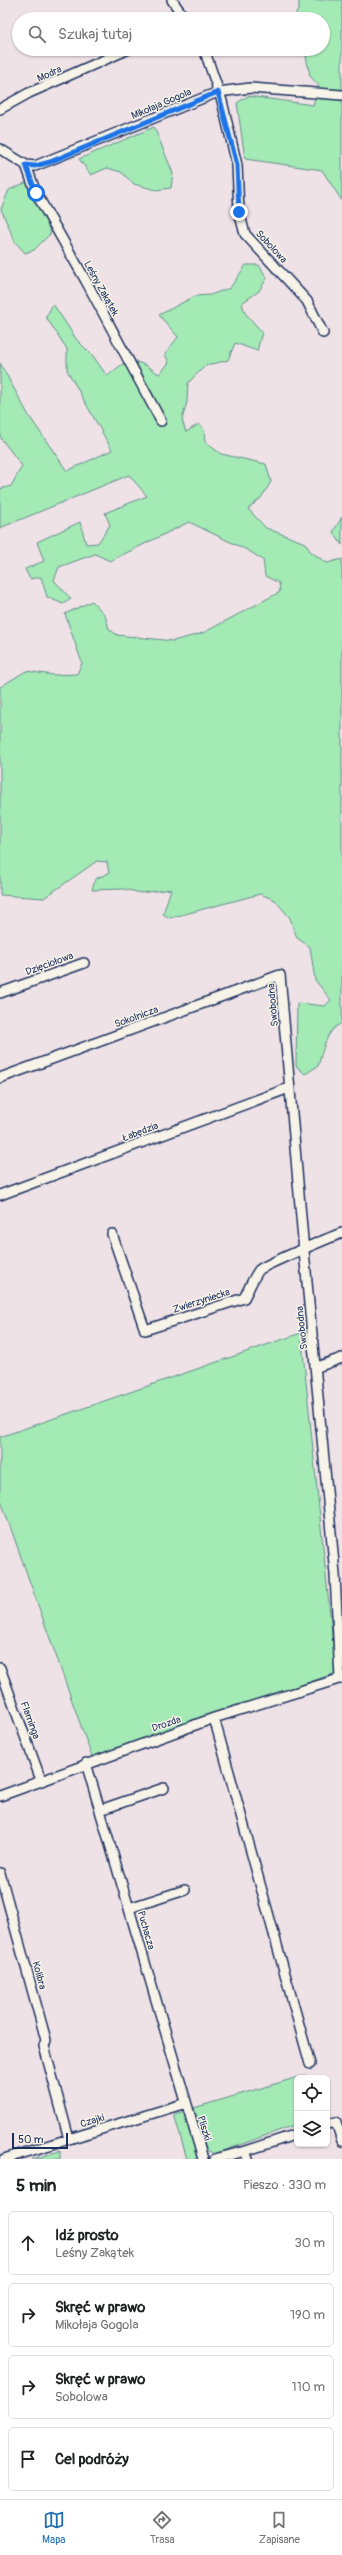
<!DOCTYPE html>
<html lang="pl">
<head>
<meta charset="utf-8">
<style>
  :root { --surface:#fff; --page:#f6f6f6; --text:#202124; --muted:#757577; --line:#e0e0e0; --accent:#1f6fb2 }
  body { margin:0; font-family:Pangolin,sans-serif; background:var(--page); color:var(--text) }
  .controls { position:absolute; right:12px; bottom:12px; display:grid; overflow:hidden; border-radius:6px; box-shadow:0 1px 3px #0004 }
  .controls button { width:36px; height:36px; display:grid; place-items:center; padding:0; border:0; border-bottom:1px solid var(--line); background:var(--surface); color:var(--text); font:20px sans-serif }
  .scale { position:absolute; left:12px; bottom:10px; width:56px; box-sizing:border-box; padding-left:4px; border:2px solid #1b2f5e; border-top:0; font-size:11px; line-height:14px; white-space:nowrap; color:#1b2f5e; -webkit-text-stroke:3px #f7f3e8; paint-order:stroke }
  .stop { position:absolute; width:12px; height:12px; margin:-9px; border:3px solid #1a73e8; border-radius:50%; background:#fff }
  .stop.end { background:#1a73e8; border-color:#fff; box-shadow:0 1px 4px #0008 }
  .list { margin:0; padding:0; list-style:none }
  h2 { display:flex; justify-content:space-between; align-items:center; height:52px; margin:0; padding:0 16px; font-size:17px }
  h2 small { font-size:13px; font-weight:400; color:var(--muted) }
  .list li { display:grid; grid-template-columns:26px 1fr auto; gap:12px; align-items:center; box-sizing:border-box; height:64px; margin:0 8px 8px; padding:0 8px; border:1px solid var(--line); border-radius:6px }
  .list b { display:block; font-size:15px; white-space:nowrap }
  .list p { margin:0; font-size:13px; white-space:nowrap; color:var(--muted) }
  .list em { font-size:13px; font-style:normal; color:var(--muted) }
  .icon { flex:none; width:22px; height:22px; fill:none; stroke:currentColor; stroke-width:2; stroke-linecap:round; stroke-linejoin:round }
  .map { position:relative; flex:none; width:342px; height:2159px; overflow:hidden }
  .search { position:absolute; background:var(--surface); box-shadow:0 1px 3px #0004; left:12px; right:12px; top:12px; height:44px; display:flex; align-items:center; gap:10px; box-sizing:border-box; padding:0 14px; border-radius:22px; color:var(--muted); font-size:15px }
  .sheet { height:340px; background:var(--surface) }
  nav { display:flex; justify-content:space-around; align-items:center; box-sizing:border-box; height:56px; border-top:1px solid var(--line); background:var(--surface); font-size:11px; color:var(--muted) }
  nav a { display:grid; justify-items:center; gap:2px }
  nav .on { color:var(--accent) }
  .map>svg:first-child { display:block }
</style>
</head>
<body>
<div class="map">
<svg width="342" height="2159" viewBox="0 0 342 2159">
  <rect width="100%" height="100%" fill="#efe2e7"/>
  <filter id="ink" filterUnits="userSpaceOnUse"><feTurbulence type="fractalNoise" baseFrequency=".025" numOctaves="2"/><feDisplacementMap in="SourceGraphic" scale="8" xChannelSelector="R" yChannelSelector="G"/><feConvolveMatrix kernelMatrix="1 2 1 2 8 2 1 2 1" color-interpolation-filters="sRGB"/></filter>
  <g filter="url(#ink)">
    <path fill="#a4eab5" stroke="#608c8a" d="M299 0H342V201L322 170 245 159 237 103 248 96 313 105 319 86 310 76 305 51 323 49V19H293L299 8Z
      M154 127 173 173 171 188 156 190 134 184 121 172 107 168 91 175 79 159Z
      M27 182 51 233 34 250 25 253 15 242 1 209 9 190Z
      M246 265H259L267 278 259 291 242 303 245 313 262 332 257 351 235 343 228 360 205 366 188 383 187 402 182 420 186 432 199 424 204 430 205 442 221 454 266 464 271 482 261 498 248 509 266 528 305 543 311 552 327 563 342 559V1023C326 1030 323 1050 318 1066L305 1074 296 1066 297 1003 325 1006 331 1000 315 980 310 947 297 938 290 918 275 900 260 894 170 918 163 914 171 889 141 893 124 889 92 890 95 879 109 873 107 862 97 861 44 898 0 895V687L26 671 53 675 77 674 82 663 65 614 92 601 105 615 109 629 117 635 173 641 203 633 280 592 279 583 265 576 263 560 249 551 189 522 110 561 95 554 59 567 54 580 71 599 63 604 47 597 41 577 30 579 25 569 44 561 37 542 80 522 86 544 98 543 110 525 105 513 147 496 129 475 0 528V489L11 486 22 466 0 437V363L29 416 67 471 112 450 67 370V349L46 317 53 304 77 340 93 356 107 376 129 359 145 365 159 374 169 363 165 354 178 337 159 315 195 296 210 295 230 288Z
      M342 517V545L333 532Z
      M301 1333 336 1673 92 1757 0 1498V1437Z
      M305 2075 306 2078H297V2124L215 2154 206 2150 194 2108Z
      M185 2112 199 2159H187L174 2115Z
      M60 2151V2159H32Z"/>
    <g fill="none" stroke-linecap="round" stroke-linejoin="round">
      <g stroke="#1b2f5e" stroke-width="12">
        <path id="minor" d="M172 0 185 19
          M204 49 222 101 237 165 239 212 245 234 307 301 323 333
          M0 109 29 93 129 49
          M0 149 26 165 35 166 218 92 251 88 342 95
          M26 165 36 193 86 281 161 421
          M0 993 84 963
          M0 1078 280 975 304 1251 335 1574 340 1679
          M0 1195 289 1088
          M112 1234 145 1330 244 1298C249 1289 253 1278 259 1270 264 1265 331 1237 342 1233
          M317 1367 342 1358
          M0 1668 41 1780
          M214 1718 310 2064
          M86 1763 203 2159
          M0 1796 214 1718 342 1678
          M100 1810 164 1788
          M0 1873 46 2040 44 2046 69 2139
          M129 1908 185 1890
          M327 2124 336 2122 342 2141
          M245 2151 297 2134
          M4 2159 186 2103
          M215 2159 245 2151 248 2159"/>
      </g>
      <use href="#minor" stroke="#f7f3e8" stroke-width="9"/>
    </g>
  </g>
  <g fill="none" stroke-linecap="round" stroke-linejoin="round" filter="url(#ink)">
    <path stroke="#1a73e8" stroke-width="5" d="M36 193 26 165 35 166 50 162 218 92 237 165 239 212"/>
  </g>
  <g text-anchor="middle" stroke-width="3" stroke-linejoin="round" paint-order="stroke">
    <g font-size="10" fill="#1b2f5e" stroke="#f7f3e8">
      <text transform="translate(49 73) rotate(-24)" y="4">Modra</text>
      <text transform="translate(161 103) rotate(-23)" y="4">Mikołaja Gogola</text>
      <text transform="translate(272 246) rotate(47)" y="4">Sobolowa</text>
      <text transform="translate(102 288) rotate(61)" y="4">Leśny Zakątek</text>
      <text transform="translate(49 963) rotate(-20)" y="4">Dzięciołowa</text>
      <text transform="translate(272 1005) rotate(-95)" y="4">Swobodna</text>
      <text transform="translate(136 1016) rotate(-20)" y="4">Sokolnicza</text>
      <text transform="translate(140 1131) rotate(-21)" y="4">Łabędzia</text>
      <text transform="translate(201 1300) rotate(-18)" y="4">Zwierzyniecka</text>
      <text transform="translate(301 1328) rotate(-96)" y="4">Swobodna</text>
      <text transform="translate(31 1720) rotate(70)" y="4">Flaminga</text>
      <text transform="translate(166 1723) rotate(-19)" y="4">Drozda</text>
      <text transform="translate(147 1930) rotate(74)" y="4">Puchacza</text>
      <text transform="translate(40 1975) rotate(75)" y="4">Kolibra</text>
      <text transform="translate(92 2120) rotate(-17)" y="4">Czajki</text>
      <text transform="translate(205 2128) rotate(73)" y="4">Pliszki</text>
    </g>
  </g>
</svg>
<div class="controls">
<button><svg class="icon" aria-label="locate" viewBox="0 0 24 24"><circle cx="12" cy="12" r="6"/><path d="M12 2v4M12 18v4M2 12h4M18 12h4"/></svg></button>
<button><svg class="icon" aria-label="layers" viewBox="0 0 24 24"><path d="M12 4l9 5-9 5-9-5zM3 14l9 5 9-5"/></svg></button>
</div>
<div class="scale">50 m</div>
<div class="stop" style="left:36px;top:193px"></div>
<div class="stop end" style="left:239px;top:212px"></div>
<div class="search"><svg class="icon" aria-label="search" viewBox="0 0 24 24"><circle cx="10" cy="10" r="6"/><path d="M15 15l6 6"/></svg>Szukaj tutaj</div>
</div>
<section class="sheet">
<h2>5 min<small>Pieszo · 330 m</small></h2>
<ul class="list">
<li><svg class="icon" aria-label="ahead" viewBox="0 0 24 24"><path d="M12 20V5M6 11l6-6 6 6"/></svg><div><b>Idź prosto</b><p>Leśny Zakątek</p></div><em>30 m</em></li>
<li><svg class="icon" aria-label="right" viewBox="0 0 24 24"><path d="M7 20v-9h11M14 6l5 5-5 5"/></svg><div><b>Skręć w prawo</b><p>Mikołaja Gogola</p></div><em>190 m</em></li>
<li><svg class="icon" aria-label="right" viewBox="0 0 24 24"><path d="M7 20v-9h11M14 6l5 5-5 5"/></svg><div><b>Skręć w prawo</b><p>Sobolowa</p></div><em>110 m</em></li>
<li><svg class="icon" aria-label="arrive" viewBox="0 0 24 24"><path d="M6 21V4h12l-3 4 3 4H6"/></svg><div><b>Cel podróży</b></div></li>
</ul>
</section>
<nav>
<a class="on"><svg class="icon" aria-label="map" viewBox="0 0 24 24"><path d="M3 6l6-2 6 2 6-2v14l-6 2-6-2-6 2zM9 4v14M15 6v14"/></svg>Mapa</a>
<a><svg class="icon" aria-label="directions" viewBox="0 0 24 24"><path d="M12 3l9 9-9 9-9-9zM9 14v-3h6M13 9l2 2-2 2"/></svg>Trasa</a>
<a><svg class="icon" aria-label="saved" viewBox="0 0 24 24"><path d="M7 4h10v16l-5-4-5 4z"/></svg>Zapisane</a>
</nav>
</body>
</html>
